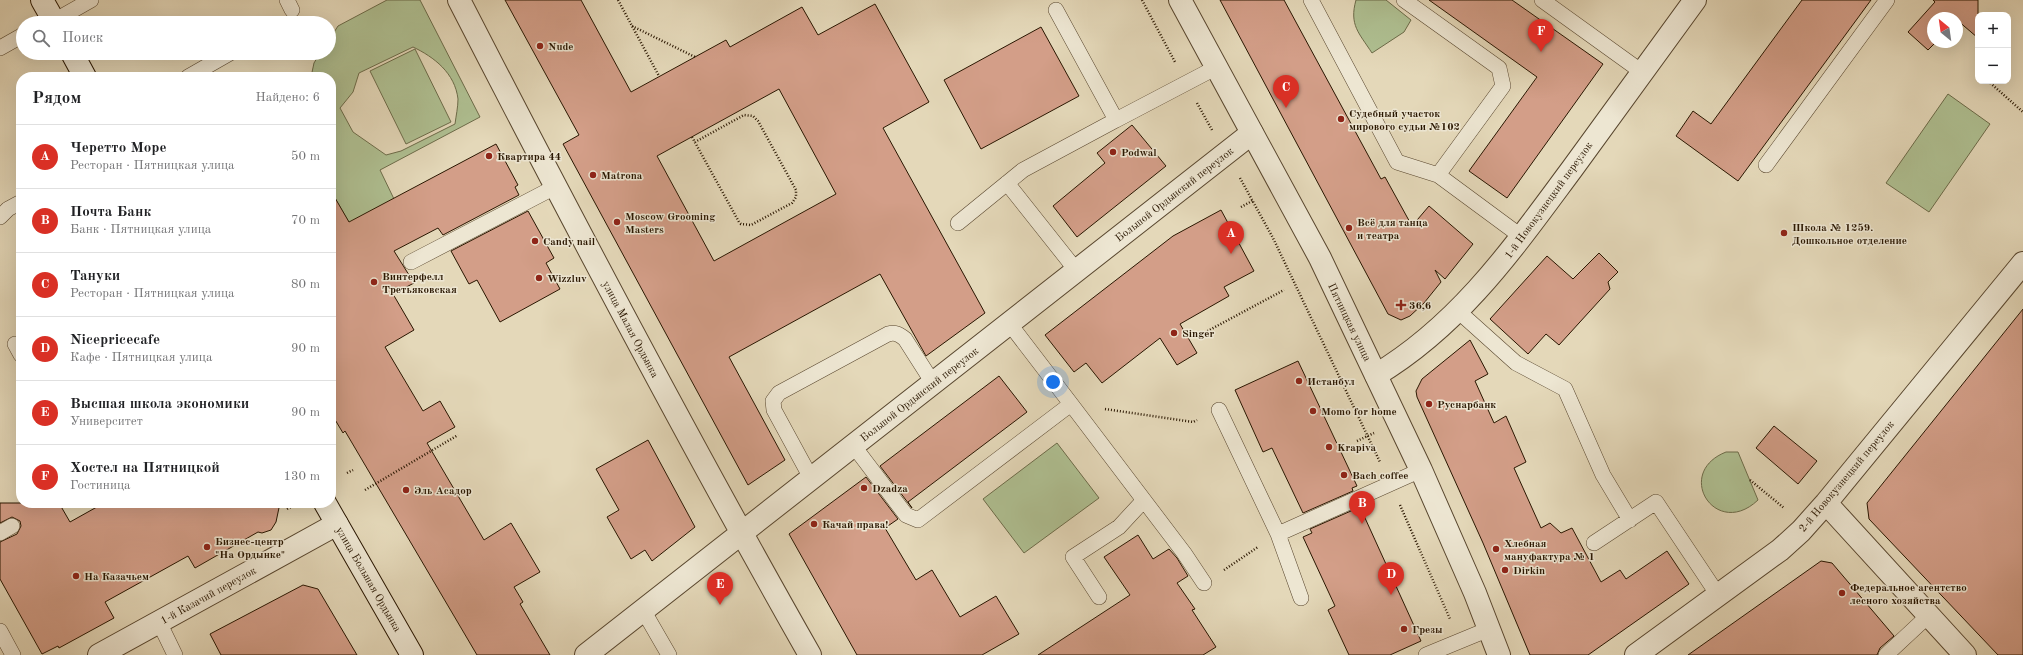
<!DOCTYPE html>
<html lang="ru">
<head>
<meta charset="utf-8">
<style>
  :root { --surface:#fff; --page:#f6f6f6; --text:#202124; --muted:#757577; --line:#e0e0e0; --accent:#d93025 }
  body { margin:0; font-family:"Old Standard TT",serif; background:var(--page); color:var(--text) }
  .controls { position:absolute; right:12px; top:12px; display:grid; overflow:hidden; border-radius:8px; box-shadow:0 4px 16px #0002 }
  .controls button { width:36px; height:36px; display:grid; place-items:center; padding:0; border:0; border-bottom:1px solid var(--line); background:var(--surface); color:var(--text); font:20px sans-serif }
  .compass { position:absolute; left:1927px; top:12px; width:36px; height:36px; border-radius:50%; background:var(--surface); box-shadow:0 4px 16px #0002; rotate:331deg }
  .you { position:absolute; left:1053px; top:382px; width:14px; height:14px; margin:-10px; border:3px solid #fff; border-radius:50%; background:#1a73e8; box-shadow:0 0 0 6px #1a73e833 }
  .badge { display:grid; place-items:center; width:26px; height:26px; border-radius:50%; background:var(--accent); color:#fff; font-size:13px; font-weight:700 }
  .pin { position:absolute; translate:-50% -33px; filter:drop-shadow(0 1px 2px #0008) }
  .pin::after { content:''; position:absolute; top:21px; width:14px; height:12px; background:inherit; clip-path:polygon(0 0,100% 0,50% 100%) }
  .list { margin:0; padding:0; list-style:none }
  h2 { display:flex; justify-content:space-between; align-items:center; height:52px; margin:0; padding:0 16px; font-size:17px }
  h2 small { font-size:13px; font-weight:400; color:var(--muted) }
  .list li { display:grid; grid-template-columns:26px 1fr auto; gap:12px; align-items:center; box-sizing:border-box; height:64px; padding:0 16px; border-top:1px solid var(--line) }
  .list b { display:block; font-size:15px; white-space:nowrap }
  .list p { margin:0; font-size:13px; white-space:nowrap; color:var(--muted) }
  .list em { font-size:13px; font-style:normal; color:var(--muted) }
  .icon { flex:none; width:22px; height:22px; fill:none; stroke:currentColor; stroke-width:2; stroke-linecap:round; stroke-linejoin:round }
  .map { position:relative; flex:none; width:2023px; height:655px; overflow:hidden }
  .search { position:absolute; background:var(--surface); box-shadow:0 4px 16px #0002; left:16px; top:16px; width:320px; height:44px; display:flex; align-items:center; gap:10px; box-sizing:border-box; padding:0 14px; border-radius:22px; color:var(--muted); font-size:15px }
  .panel { position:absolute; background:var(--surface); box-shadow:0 4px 16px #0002; left:16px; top:72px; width:320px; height:436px; border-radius:16px }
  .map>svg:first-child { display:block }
</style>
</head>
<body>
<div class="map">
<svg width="2023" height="655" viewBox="0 0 2023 655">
  <rect width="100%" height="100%" fill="#e4d8b9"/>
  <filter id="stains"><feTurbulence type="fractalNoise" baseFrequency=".005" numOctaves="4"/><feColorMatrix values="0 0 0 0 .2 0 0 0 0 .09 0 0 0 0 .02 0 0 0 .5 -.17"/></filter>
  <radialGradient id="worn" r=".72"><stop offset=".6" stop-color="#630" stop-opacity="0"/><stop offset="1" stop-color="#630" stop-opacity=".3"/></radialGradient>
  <path fill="#afc092" stroke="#6c6b49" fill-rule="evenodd" d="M387 0H420L480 117 380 170 394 199 351 226 331 191V77H311L314 63 320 53H329V40L338 26ZM413 47C434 57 455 73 458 99 458 107 456 116 455 124L401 151 386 155 353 132 340 108 353 92 359 73Z
    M1356 0H1386L1411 20 1404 32 1372 53C1359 33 1349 25 1356 0Z
    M415 49 451 122 406 144 370 71Z
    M1948 94 1990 124 1929 212 1886 183Z
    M1057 443 1099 498 1024 553 983 499Z
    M1726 452H1738L1758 500C1716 540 1673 473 1726 452Z"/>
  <path fill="#d39e88" stroke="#291600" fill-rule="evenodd" d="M505 0H581L631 92 726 40 730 47 802 7 818 35 875 4 929 102 883 128 985 313 926 356 880 274 729 357 785 460 748 485 563 144 579 135ZM779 89 836 194 714 261 657 156Z
    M1220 0H1284L1381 179 1385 177 1412 226 1429 206 1473 244 1445 279 1435 270 1441 282 1424 303 1410 316 1401 320 1388 314Z
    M1429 0H1512L1603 64 1507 198 1469 171 1537 77Z
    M1802 0H1871L1738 181 1676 136 1693 111 1711 124Z
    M1933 0H1978V38L1957 20V18H1933V42H1936L1928 50 1908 32 1935 2Z
    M1041 27 1079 96 981 149 944 80Z
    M1132 125 1166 166 1077 237 1053 206 1105 163 1097 153Z
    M496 144 518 185 515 187 519 195 443 235 438 228 394 251 414 283 393 294 414 330 385 347 423 411 440 401 455 427 427 443 484 540 511 523 540 572 514 587 523 602 520 604 550 655H477L345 431 343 433 331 413V191L349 222Z
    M1221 210 1254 271 1224 287 1229 296 1180 324 1197 353 1177 365 1160 338 1102 383 1086 363 1074 372 1045 335 1173 236Z
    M528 211 554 258 546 263 560 289 500 322 477 280 469 284 451 251Z
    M1599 253 1618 272 1608 282 1610 289 1559 345 1546 334 1528 354 1490 319 1547 256 1573 279Z
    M2023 309V655H1998L1869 519 1867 503Z
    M1470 340 1488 374 1475 381 1494 423 1506 416 1526 462 1514 468 1541 528 1550 523 1561 533 1572 528 1601 582 1620 570 1626 579 1667 551 1689 584 1588 655H1530L1483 543 1417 397 1416 391 1422 379Z
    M1298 361 1357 486 1352 488 1353 491 1303 513 1272 448 1263 452 1235 390Z
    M999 376 1027 412 908 502 912 508 880 466Z
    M1774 426 1817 461 1798 484 1756 448Z
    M648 440 695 527 652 561 645 550 631 559 607 517 619 510 596 469Z
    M866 477 898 519 885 528 916 580 932 570 960 617 996 596 1019 634 982 655H857L789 534Z
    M0 503H59L70 522 104 503H280L276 522 271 530 262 533 258 532 195 568 188 556 105 602 114 618 59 648 58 646 42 654 0 579V542L17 534 21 526 20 521 12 517 0 523Z
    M1360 507 1421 641 1390 655H1349L1328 610 1335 606 1303 537 1312 533 1310 529Z
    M1138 535 1153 559 1169 549 1177 558 1188 576 1177 583 1195 609 1192 610 1216 647 1203 655H1038L1130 595 1104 557Z
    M1821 561 1832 563 1894 636 1880 648 1877 655H1688Z
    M303 585 318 589 357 655H221L210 634Z"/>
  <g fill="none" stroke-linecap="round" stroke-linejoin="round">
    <g stroke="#58462e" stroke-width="16">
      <path id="service" d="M287 0 292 10
        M1311 0 1397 162 1438 175 1522 237
        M1404 0 1499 68 1503 86 1438 175
        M1542 0 1642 72
        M1056 10 1116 120 1217 67
        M54 21 91 0
        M0 48 23 35
        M188 77 230 53
        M1766 165 1887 0
        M1007 183 1076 270
        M0 217 8 209 21 202
        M958 223 1023 170 1116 120
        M411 262 555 187
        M1458 311 1516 363 1565 389 1603 475 1630 520
        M15 344 21 355
        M1071 404 1184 553 1204 583
        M1219 410 1278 534 1421 470
        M853 445 906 515 918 520 1071 404 1009 323
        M811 478 774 410 773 401 779 393 888 334C895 332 899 334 905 339L933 383
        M0 533 12 526
        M1278 534 1301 598
        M1594 543 1656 502 1718 595
        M1099 597 1073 557 1119 527 1144 500
        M643 610 669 655
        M159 622 175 655
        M0 631 13 655
        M1426 655 1489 629
        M1886 655 1929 615"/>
    </g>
    <g stroke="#58462e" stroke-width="24">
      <path id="minor" d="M459 0C572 220 688 440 810 655
        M1376 375C1461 324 1514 247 1572 169 1613 112 1654 56 1695 0
        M1826 503 1965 655
        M99 655 337 524
        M586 655 1252 133
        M1636 655 1780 550 1801 531 1826 503 2023 263"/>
    </g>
    <g stroke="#58462e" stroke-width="24">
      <path id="tertiary" d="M1180 0 1320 258 1421 470 1475 593 1499 655"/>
    </g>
    <g stroke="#291600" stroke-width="24">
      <path id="secondary" d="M42 0 55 23
        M72 53 85 77
        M325 503 412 655"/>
    </g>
    <path stroke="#291600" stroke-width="2.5" stroke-dasharray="1 2" stroke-linecap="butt" d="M618 0 659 76
      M1142 0 1175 62
      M632 26 695 57
      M1988 81 2023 112
      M1197 103 1212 130
      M692 137 739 222 741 224 751 225 792 203 796 197V190L758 121 753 116 744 115 695 142
      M1240 178 1273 238 1380 462
      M1241 207 1254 200
      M1202 334 1284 290
      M1105 409 1193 422 1197 420
      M1357 441 1374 433
      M347 473 353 470
      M1750 480 1784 508
      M365 490 458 435
      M1400 505 1450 619
      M287 509 293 506
      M1224 570 1258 547"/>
    <use href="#service" stroke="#ede6d2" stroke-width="15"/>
    <use href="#minor" stroke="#ede6d2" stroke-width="22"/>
    <use href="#tertiary" stroke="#ede6d2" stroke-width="22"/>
    <use href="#secondary" stroke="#ede6d2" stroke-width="22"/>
  </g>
  <g fill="#8f2418" stroke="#ede6d2" stroke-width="1.5">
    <circle cx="540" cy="46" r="4"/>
    <circle cx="1341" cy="119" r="4"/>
    <circle cx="1113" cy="152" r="4"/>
    <circle cx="489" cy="156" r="4"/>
    <circle cx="593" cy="175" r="4"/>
    <circle cx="617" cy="222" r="4"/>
    <circle cx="1349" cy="228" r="4"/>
    <circle cx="1784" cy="233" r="4"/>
    <circle cx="535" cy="241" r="4"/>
    <circle cx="539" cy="278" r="4"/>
    <circle cx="374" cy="282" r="4"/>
    <path d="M1399 299h4v4h4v4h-4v4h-4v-4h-4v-4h4z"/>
    <circle cx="1174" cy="333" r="4"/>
    <circle cx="1299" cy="381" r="4"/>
    <circle cx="1429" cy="404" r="4"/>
    <circle cx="1313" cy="411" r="4"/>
    <circle cx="1329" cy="447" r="4"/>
    <circle cx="1344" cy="475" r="4"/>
    <circle cx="864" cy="488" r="4"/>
    <circle cx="406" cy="490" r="4"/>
    <circle cx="814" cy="524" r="4"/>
    <circle cx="207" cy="547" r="4"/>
    <circle cx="1496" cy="549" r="4"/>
    <circle cx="1505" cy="570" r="4"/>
    <circle cx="76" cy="576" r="4"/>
    <circle cx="1842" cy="593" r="4"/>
    <circle cx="1404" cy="629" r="4"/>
  </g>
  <g text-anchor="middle" stroke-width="3" stroke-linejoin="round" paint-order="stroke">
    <g font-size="11" font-weight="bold" fill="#291600" stroke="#ede6d2" text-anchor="start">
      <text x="548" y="50">Nude</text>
      <text x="1349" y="117">Судебный участок<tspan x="1349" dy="13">мирового судьи №102</tspan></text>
      <text x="1121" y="156">Podwal</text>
      <text x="497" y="160">Квартира 44</text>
      <text x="601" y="179">Matrona</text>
      <text x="625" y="220">Moscow Grooming<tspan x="625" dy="13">Masters</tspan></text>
      <text x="1357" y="226">Всё для танца<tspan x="1357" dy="13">и театра</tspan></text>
      <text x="1792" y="231">Школа № 1259.<tspan x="1792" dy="13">Дошкольное отделение</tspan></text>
      <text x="543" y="245">Candy nail</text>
      <text x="382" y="280">Винтерфелл<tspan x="382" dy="13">Третьяковская</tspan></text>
      <text x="547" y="282">Wizzluv</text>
      <text x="1409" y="309">36,6</text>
      <text x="1182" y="337">Singer</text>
      <text x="1307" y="385">Истанбул</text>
      <text x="1437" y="408">Руснарбанк</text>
      <text x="1321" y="415">Momo for home</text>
      <text x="1337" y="451">Krapiva</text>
      <text x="1352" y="479">Bach coffee</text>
      <text x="872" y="492">Dzadza</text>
      <text x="414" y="494">Эль Асадор</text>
      <text x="822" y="528">Качай права!</text>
      <text x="215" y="545">Бизнес-центр<tspan x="215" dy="13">"На Ордынке"</tspan></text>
      <text x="1504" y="547">Хлебная<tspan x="1504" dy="13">мануфактура № 1</tspan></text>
      <text x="1513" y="574">Dirkin</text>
      <text x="84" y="580">На Казачьем</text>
      <text x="1850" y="591">Федеральное агентство<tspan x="1850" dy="13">лесного хозяйства</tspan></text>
      <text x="1412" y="633">Грезы</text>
    </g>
    <g font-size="11" fill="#291600" stroke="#ede6d2">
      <text transform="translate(1174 194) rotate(-38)" y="4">Большой Ордынский переулок</text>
      <text transform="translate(1548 200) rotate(-54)" y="4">1-й Новокузнецкий переулок</text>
      <text transform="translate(1350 322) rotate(64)" y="4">Пятницкая улица</text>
      <text transform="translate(631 329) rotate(62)" y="4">улица Малая Ордынка</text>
      <text transform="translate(919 394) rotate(-38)" y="4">Большой Ордынский переулок</text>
      <text transform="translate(1846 476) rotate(-50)" y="4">2-й Новокузнецкий переулок</text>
      <text transform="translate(369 579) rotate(60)" y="4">улица Большая Ордынка</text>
      <text transform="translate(208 595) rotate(-29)" y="4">1-й Казачий переулок</text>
    </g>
  </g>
  <rect width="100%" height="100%" filter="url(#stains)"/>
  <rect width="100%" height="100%" fill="url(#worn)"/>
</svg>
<div class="controls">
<button>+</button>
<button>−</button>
</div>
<svg class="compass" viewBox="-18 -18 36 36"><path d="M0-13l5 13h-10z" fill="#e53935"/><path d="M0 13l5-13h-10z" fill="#757577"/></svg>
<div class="you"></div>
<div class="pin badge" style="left:1231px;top:254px">A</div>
<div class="pin badge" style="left:1362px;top:524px">B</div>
<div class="pin badge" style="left:1286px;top:108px">C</div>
<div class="pin badge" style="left:1391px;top:595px">D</div>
<div class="pin badge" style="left:720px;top:605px">E</div>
<div class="pin badge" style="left:1541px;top:52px">F</div>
<div class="search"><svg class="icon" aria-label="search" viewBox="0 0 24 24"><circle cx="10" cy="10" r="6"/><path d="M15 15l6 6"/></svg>Поиск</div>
<section class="panel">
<h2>Рядом<small>Найдено: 6</small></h2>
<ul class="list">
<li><span class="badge">A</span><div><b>Черетто Море</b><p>Ресторан · Пятницкая улица</p></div><em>50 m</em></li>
<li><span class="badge">B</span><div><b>Почта Банк</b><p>Банк · Пятницкая улица</p></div><em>70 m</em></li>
<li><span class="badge">C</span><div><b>Тануки</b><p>Ресторан · Пятницкая улица</p></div><em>80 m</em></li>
<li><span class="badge">D</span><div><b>Nicepricecafe</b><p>Кафе · Пятницкая улица</p></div><em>90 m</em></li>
<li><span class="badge">E</span><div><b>Высшая школа экономики</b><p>Университет</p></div><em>90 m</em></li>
<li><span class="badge">F</span><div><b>Хостел на Пятницкой</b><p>Гостиница</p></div><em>130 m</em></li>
</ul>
</section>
</div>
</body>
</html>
